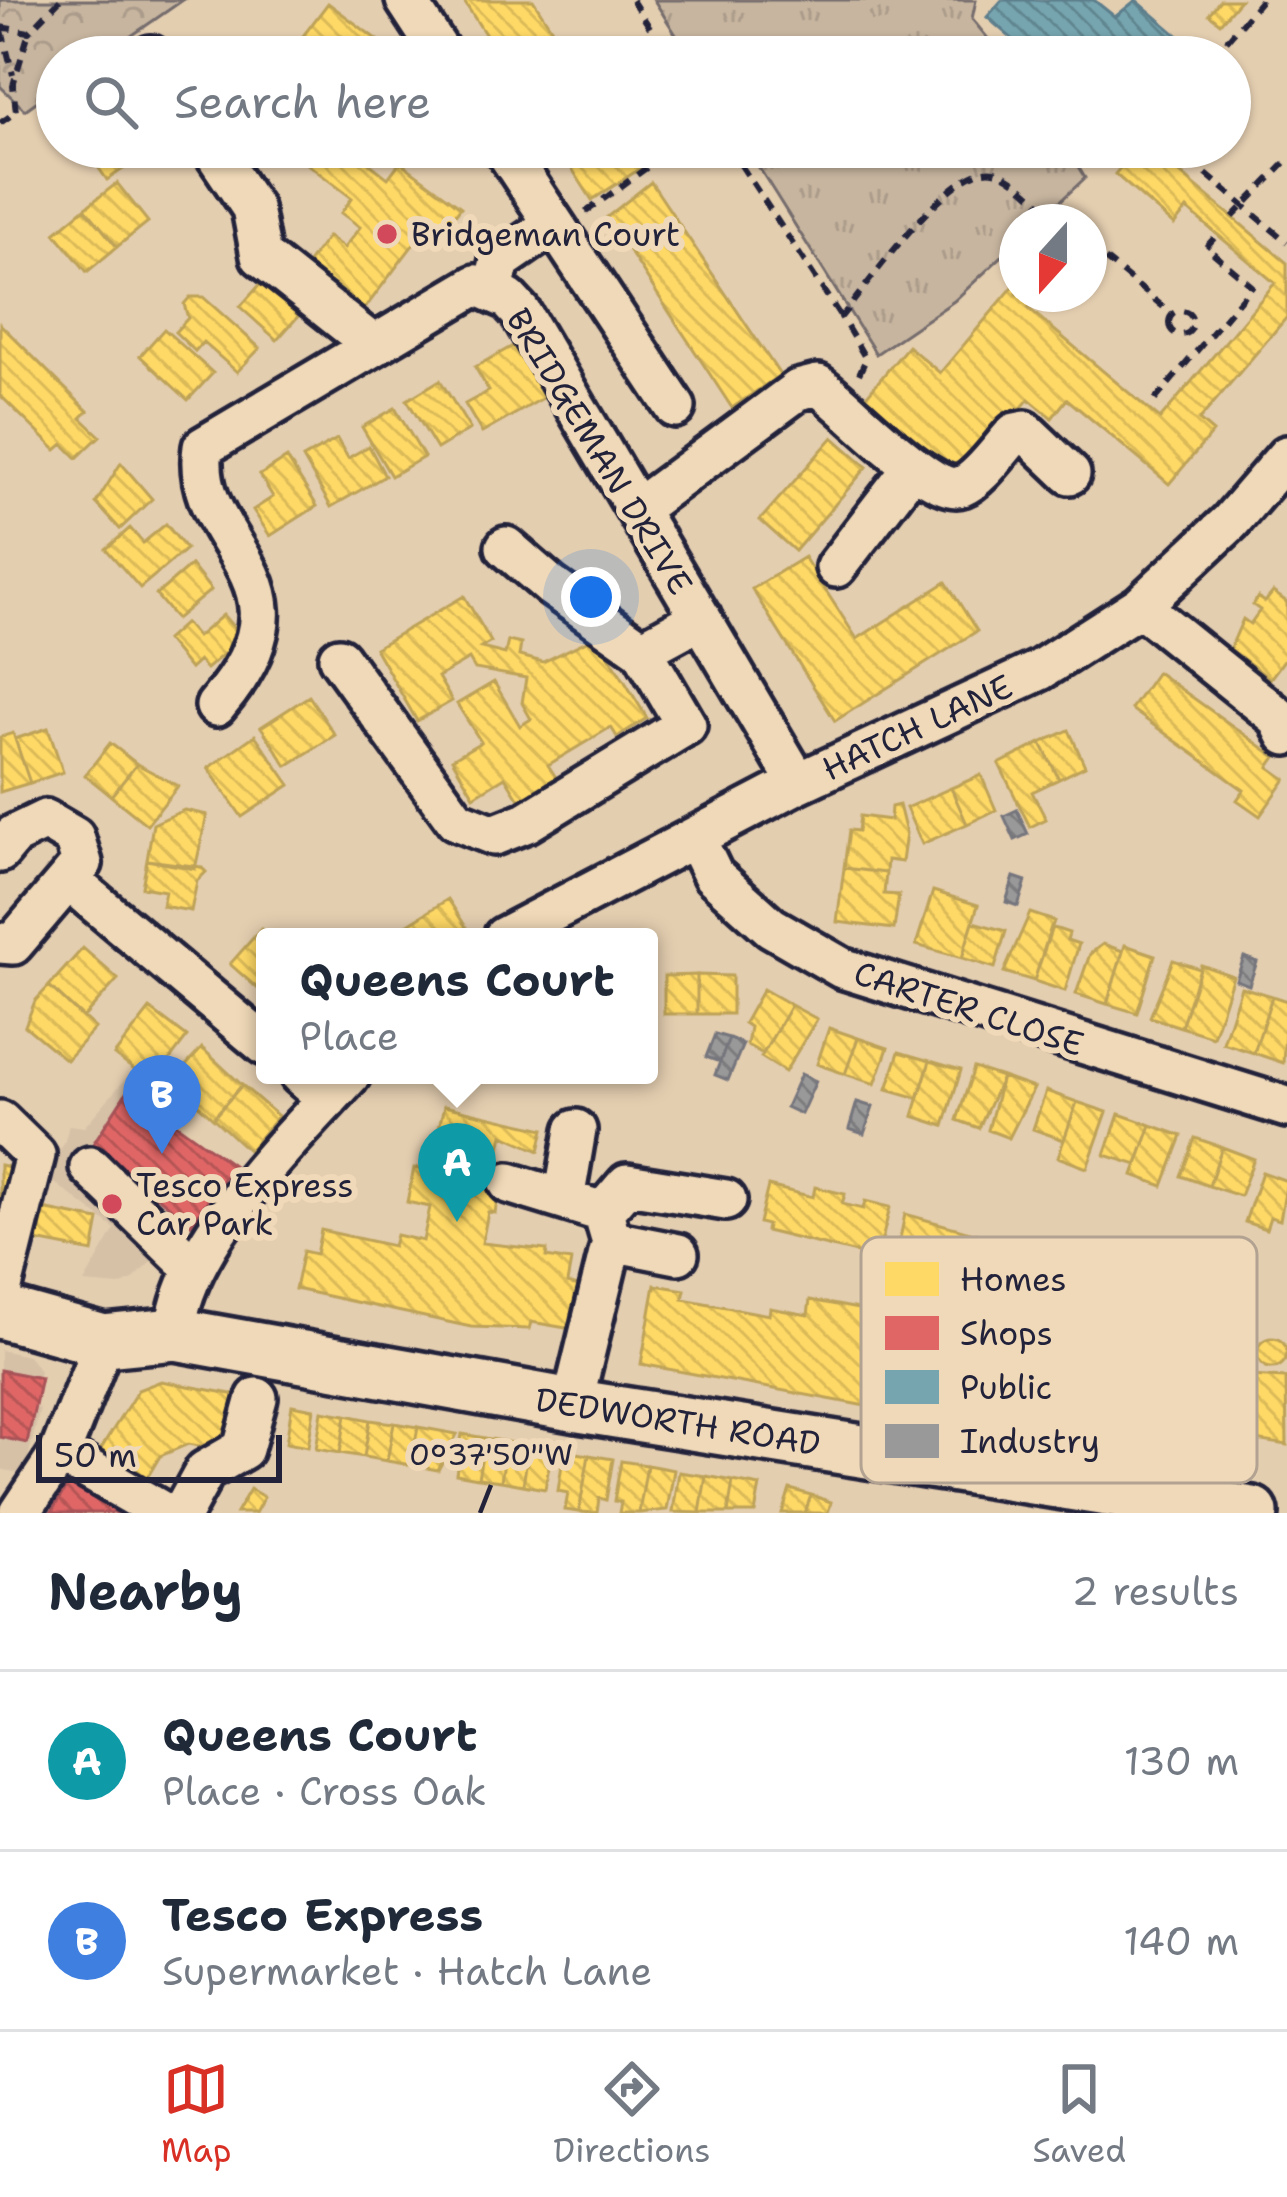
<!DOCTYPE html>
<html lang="en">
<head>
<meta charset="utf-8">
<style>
  :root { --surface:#fff; --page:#f6f6f7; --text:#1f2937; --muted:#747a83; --line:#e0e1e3; --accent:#d93025 }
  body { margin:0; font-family:"Shantell Sans",sans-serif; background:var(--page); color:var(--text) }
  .compass { position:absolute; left:999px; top:204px; width:108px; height:108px; border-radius:50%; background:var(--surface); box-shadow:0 3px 9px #0004; rotate:201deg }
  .scale { position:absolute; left:36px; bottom:30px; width:246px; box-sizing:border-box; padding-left:12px; border:6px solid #22223b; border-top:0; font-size:33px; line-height:42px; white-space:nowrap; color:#22223b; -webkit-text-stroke:9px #f0d9b8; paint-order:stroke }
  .you { position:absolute; left:591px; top:597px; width:42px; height:42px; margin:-30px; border:9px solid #fff; border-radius:50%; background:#1a73e8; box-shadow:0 0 0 18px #1a73e833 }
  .badge { display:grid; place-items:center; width:78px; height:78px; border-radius:50%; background:var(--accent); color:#fff; font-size:39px; font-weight:700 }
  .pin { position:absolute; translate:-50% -99px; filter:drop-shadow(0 3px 6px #0008) }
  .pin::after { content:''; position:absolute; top:63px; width:42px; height:36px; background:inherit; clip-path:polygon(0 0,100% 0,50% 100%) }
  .popup { position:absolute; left:256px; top:928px; width:402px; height:156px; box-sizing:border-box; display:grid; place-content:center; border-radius:12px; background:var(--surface); filter:drop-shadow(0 3px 9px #0005); font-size:39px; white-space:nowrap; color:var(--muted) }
  .popup b { font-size:45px; color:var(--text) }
  .popup::after { content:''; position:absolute; left:50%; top:100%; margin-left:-24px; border:24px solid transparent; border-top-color:var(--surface) }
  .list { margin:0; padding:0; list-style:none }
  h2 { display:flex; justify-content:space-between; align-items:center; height:156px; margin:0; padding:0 48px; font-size:51px }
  h2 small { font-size:39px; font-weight:400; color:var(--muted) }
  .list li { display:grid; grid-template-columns:78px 1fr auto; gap:36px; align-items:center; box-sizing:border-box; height:180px; padding:0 48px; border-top:3px solid var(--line) }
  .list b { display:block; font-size:45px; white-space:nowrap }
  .list p { margin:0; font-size:39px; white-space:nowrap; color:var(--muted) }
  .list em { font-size:39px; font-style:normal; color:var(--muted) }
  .icon { flex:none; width:66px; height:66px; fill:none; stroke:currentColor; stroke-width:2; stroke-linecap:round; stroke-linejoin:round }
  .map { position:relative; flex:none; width:1287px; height:1513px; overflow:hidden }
  .search { position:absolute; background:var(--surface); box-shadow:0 3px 9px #0004; left:36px; right:36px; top:36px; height:132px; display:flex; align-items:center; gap:30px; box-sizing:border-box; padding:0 42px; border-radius:66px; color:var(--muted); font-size:45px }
  .sheet { height:516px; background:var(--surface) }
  nav { display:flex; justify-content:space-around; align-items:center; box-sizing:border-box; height:168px; border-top:3px solid var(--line); background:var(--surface); font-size:33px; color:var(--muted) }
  nav a { display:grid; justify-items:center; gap:6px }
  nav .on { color:var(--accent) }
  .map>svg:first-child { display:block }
</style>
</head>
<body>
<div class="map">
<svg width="1287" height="1513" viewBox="0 0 1287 1513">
  <defs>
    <pattern id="grass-tufts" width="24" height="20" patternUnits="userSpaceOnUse" patternTransform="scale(3)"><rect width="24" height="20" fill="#c7b59f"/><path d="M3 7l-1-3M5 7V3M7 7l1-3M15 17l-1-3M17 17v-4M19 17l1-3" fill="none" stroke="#ab9b8a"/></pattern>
    <pattern id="park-crowns" width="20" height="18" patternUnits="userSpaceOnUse" patternTransform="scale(3)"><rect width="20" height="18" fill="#c7b59f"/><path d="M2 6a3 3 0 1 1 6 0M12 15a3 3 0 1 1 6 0" fill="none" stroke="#ab9b8a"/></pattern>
    <pattern id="homes-back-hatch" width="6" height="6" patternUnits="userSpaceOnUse" patternTransform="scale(3)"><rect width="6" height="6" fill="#ffd966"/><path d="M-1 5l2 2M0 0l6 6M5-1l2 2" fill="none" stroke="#daba59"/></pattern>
    <pattern id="shops-back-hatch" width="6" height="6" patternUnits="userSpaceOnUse" patternTransform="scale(3)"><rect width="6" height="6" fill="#e06666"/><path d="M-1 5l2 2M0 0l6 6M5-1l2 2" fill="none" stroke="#b55455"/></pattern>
    <pattern id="public-back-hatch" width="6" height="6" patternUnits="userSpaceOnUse" patternTransform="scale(3)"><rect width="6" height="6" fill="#76a5af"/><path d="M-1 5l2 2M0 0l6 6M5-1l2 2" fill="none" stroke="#608690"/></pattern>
    <pattern id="industry-back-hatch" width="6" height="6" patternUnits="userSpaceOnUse" patternTransform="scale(3)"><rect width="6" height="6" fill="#999"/><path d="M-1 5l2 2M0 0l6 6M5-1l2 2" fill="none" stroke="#7c7c7e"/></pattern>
  </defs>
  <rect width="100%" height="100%" fill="#e4ceb0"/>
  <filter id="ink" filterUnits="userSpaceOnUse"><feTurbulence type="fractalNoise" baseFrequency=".00833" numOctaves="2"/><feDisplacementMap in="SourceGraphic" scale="24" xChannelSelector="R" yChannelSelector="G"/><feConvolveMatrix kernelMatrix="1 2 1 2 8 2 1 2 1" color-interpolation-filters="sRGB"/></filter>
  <g filter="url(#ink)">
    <path fill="#d6c1a7" d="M128 1076 235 1177 133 1280 119 1286 84 1283 115 1229 43 1174 64 1144 69 1125 84 1127Z
      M0 1350 28 1356 40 1371 33 1407 40 1409 24 1474 0 1469Z"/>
    <path fill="url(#grass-tufts)" stroke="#746c6d" stroke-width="3" d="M654 0H976L972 19 1003 57H690Z
      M746 147H1066L1085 178 1038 222H1017V242L954 301 876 354Z"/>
    <path fill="url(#park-crowns)" stroke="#746c6d" stroke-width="3" d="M0 0H183L101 57H57V87L25 110 0 86Z"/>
    <path fill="url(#homes-back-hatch)" stroke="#bda259" stroke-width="3" d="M463 0H533L570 57H500Z
      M1220 0H1240L1220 23 1209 14Z
      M328 3 392 51 387 57H287Z
      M145 147 148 152 107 180 85 148Z
      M285 147H348L388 178 400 162 461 207 434 242 422 233 357 319 299 275 328 236 344 248 360 227 341 213 352 198Z
      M558 147H628L641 168 592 200Z
      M1138 147H1149L1287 263V317L1199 420 1213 432 1169 484 1067 399 1052 418 1029 399 958 482 862 401 908 346 940 373 1017 282V294H1040L1028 308 1160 419 1275 283 1187 209 1174 225 1115 174Z
      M651 182 780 375 732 408 607 217Z
      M117 183 148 222 117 247 85 208Z
      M85 208 117 247 87 272 55 233Z
      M264 280 301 313 277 340 240 307Z
      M190 297H203L260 348 237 372 203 342 195 351 175 332 188 318 184 304Z
      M0 324 88 411 81 418 100 436 77 458 63 444 56 450 0 395Z
      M164 329 213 373 188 400 140 356Z
      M520 342 550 394 482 433 465 404 489 391 475 367Z
      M440 380 470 429 437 449 407 400Z
      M395 408 424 457 391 476 362 427Z
      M833 437 867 467 795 551 760 520Z
      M337 439 348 458 369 446 385 476 331 507 303 458Z
      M287 458 317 506 270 536 253 510 273 497 260 475Z
      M121 463 152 499 120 529 96 503Z
      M166 524 186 549 140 588 106 549 130 528 143 543Z
      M804 557 857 639 946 582 977 631 835 721 752 589Z
      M191 565 211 590 176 619 156 595Z
      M1273 592 1287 602V656L1270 679 1230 649 1243 619 1250 624 1260 610 1253 605 1258 597 1265 602Z
      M464 596 491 642 481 648 505 654 508 641 521 644 519 656 543 662 597 636 647 718 617 737 611 727 548 765 557 779 520 801 505 777 474 796 452 759 481 742 457 704 494 682 520 726 531 719 522 703 526 678 475 669 469 659 438 677 452 701 417 721 375 648Z
      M223 615 243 638 206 669 199 661 190 669 166 640 185 623 197 637Z
      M1157 672 1276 757 1269 767 1286 779 1260 816 1237 800 1244 790 1131 709Z
      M309 696 335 735 287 766 261 727Z
      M48 728 63 772 30 783 15 739Z
      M1069 730 1085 766 1059 779 1041 743Z
      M13 733 30 783 0 792V737Z
      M255 735 290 785 242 817 208 768Z
      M110 743 137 764 111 796 85 775Z
      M1041 743 1059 779 1032 792 1046 819 1030 827 999 764Z
      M137 764 178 786 147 825 111 796Z
      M981 775 996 810 967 824 951 788Z
      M951 788 967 824 922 844 906 808Z
      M899 805 906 833 902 862 887 860 886 873 844 868 849 830 858 831 860 816 890 820 891 807Z
      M184 810 207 815 195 869 147 860 153 824Z
      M147 860 201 867 206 872 197 881 191 911 162 906 165 891 142 887Z
      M844 868 886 873 884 894 899 895 894 929 837 922Z
      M933 891 978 905 962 958 916 945Z
      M448 899 466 927 451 937H388Z
      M1030 913 1054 921 1034 981 1004 972Z
      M973 922 1006 931 995 968 962 958Z
      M1051 927 1069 933 1067 940 1079 944 1065 991 1034 981Z
      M261 929 270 937H265V995L230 964Z
      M1103 944 1123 951 1107 1004 1076 994 1090 954Z
      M1125 945 1155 955 1137 1013 1107 1004Z
      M83 948 118 979 83 1018 49 986Z
      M1173 960 1200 969 1181 1027 1150 1017Z
      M1201 965 1233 976 1213 1037 1181 1027Z
      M697 975 732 976V1014H697Z
      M697 975V1014H664V976Z
      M49 986 95 1028 66 1060 25 1026 35 1001Z
      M1241 987 1272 996 1254 1053 1223 1043Z
      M763 989 791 1005 763 1054 747 1045 750 1027 744 1023Z
      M1272 996 1287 1001 1283 1063 1254 1053Z
      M791 1005 817 1019 785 1072 761 1057Z
      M150 1009 187 1037 152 1083 114 1055Z
      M829 1028 858 1038 845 1074 817 1064Z
      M858 1038 888 1048 875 1084 845 1074Z
      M202 1048 242 1085 213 1118 172 1081Z
      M899 1052 930 1061 918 1098 887 1089Z
      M930 1061 961 1070 944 1126 913 1116Z
      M974 1068 1002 1077 979 1128 957 1120Z
      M1002 1077 1034 1088 1009 1138 988 1130Z
      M242 1085 278 1116 249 1151 213 1118Z
      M1046 1091 1077 1102 1064 1140 1033 1129Z
      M1077 1102 1107 1112 1087 1168 1058 1157Z
      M444 1106 544 1129 539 1151 503 1135 493 1180 499 1185 495 1213 488 1212 482 1243 547 1250 546 1257 571 1261 567 1283 579 1286 572 1329 531 1322 529 1329 471 1327 295 1289 303 1251 316 1254 321 1230 393 1246 396 1235 423 1241 430 1207 407 1202 414 1168 429 1171Z
      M1119 1114 1151 1125 1137 1165 1105 1155Z
      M1151 1125 1182 1136 1163 1186 1133 1175Z
      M1195 1138 1222 1147 1209 1186 1181 1176Z
      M1222 1147 1254 1159 1240 1196 1209 1186Z
      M0 1165 18 1169 12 1203 99 1220 93 1252 0 1234Z
      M1262 1172 1287 1181 1280 1220 1270 1217 1266 1229 1245 1222Z
      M768 1186 813 1197 815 1187 845 1194 842 1204 863 1209 865 1201 890 1207 881 1244 876 1243 873 1257 766 1231 767 1225 759 1223Z
      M905 1214 1010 1243 992 1330 1000 1334 986 1402 918 1388 929 1335 947 1339 956 1273 941 1270 938 1284 893 1274Z
      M655 1285 685 1290 683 1299 769 1315 770 1308 808 1315 810 1300 885 1314 880 1338 926 1347 911 1422 870 1415 871 1407 641 1364Z
      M1119 1288 1150 1293 1145 1328 1180 1334 1186 1292 1244 1301 1232 1375 1286 1378 1287 1445 1138 1421 1133 1445 1055 1433 1065 1373 1029 1368 1040 1300 1115 1312Z
      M1257 1353a15 15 0 1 1 30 0a15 15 0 1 1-30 0Z
      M161 1381 237 1395 228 1451 188 1444 160 1456 141 1488 94 1460 138 1390Z
      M292 1405 314 1409 308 1447 286 1443Z
      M322 1411 346 1415 340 1453 316 1449Z
      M346 1415 370 1420 364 1457 340 1453Z
      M370 1420 394 1423 387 1461 364 1457Z
      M394 1423 418 1427 411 1465 387 1461Z
      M418 1427 457 1434 438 1470 411 1465Z
      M462 1434 485 1438 478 1478 456 1474Z
      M485 1438 507 1442 501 1481 478 1478Z
      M507 1442 529 1446 523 1485 501 1481Z
      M529 1446 552 1449 545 1489 523 1485Z
      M564 1451 589 1455 579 1512 565 1510 568 1493 558 1491Z
      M589 1455 613 1459 606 1500 599 1498 597 1513 579 1512Z
      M621 1461 647 1465 639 1513H619L621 1502 614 1501Z
      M647 1465 674 1470 667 1510 639 1513Z
      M679 1472 706 1476 700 1513 673 1512Z
      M706 1476 733 1481 728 1513H700Z
      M733 1481 760 1486 755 1513H728Z
      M250 1489 264 1497 255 1513H236Z
      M790 1489 811 1495 805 1513H782Z
      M811 1495 831 1502 828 1513H805Z"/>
    <path fill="url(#shops-back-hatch)" stroke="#a75259" stroke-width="3" d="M128 1090 233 1165 191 1224 93 1144Z
      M0 1370 41 1378 27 1443 0 1437Z
      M72 1477 132 1513H51Z"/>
    <path fill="url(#public-back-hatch)" stroke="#5d7e8c" stroke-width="3" d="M1002 0H1094L1115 17 1136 0 1196 51 1191 57H1033L987 17Z"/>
    <path fill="url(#industry-back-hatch)" stroke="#75757d" stroke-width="3" d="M1017 810 1028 834 1015 840 1004 816Z
      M1014 877 1026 881 1018 906 1006 902Z
      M1244 957 1257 962 1249 985 1236 980Z
      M715 1034 729 1038 720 1062 706 1057Z
      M729 1038 743 1044 728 1080 715 1075Z
      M801 1074 816 1081 801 1114 786 1107Z
      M857 1102 873 1107 864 1134 849 1129Z"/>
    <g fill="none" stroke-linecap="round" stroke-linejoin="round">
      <g stroke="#22223b" stroke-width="48">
        <path id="minor" d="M406 0 443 57
          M151 56V57
          M211 147 252 208 261 256 372 344
          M503 147 675 407
          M493 290 500 261 554 224
          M637 509 798 390 818 385C846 404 931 497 962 486 980 479 1001 448 1015 433L1025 431 1070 474
          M506 547 551 586 642 650
          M836 567 912 468
          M1140 606 1278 717 1287 735
          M339 658 456 820 494 835 527 822 686 725 642 650 701 618
          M216 706C327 577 188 548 203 447L476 285 508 299 520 312 798 783
          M695 838 713 875 771 927 842 968 1287 1107
          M0 852 14 835 45 820 74 837 82 863 13 944 0 943
          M71 882 265 1045
          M504 937 798 783 1040 670 1140 606 1230 522 1287 456
          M300 1075 328 1099
          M0 1121 35 1155 0 1295
          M90 1167 194 1268
          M509 1183 603 1212 610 1236
          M564 1200 576 1130
          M603 1212 627 1184 726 1200
          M612 1241 678 1254
          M175 1334C182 1243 290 1141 350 1075
          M572 1405 612 1241
          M1144 1430 1171 1454 1161 1498
          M60 1453 164 1513
          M1041 1478 1057 1373
          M20 1513 60 1453 104 1341
          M182 1513 205 1471 243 1449 257 1398"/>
      </g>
      <g stroke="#22223b" stroke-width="60">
        <path id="major" d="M0 1312 104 1341 175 1334 572 1405 1252 1513"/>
      </g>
      <path stroke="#22223b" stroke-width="6" stroke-dasharray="12 9" stroke-linecap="butt" d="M632 0 669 57
        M0 27 29 32 60 0
        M2 30 13 75
        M1213 57 1261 0
        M0 123 16 112 13 85 29 32
        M729 147 841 317
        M1174 147 1287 242
        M586 212 675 147
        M1233 217 1287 161
        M1089 246 1172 314
        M1169 323a12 12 0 1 1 24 0a12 12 0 1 1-24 0Z
        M859 374 866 359 841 317C868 285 952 162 994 171 1015 175 1043 207 1060 222
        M1155 400 1252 286 1206 247 1217 235"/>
      <use href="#minor" stroke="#f0d9b8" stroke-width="39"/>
      <use href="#major" stroke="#f0d9b8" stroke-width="51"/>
    </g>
  </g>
  <path fill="none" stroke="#22223b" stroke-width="4.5" d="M480 1513 491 1485"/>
  <g fill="#d1495b" stroke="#f0d9b8" stroke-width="4.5">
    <circle cx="387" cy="234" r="12"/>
    <circle cx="112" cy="1204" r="12"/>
  </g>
  <g text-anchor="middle" stroke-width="12" stroke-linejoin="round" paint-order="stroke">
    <g font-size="33" fill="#22223b" stroke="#f0d9b8" text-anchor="start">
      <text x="411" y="246">Bridgeman Court</text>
      <text x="136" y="1197">Tesco Express<tspan x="136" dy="38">Car Park</tspan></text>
    </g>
    <g font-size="33" fill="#22223b" stroke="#f0d9b8">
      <text transform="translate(600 451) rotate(59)" y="12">BRIDGEMAN DRIVE</text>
      <text transform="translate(917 727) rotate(-25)" y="12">HATCH LANE</text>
      <text transform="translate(969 1008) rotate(18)" y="12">CARTER CLOSE</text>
      <text transform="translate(678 1421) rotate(9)" y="12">DEDWORTH ROAD</text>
    </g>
  </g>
  <rect x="861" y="1237" width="396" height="246" rx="18" fill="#f0d9b8" stroke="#b2a292" stroke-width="3"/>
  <rect x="885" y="1262" width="54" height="34" fill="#ffd966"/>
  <rect x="885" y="1316" width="54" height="34" fill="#e06666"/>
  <rect x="885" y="1370" width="54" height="34" fill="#76a5af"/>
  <rect x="885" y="1424" width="54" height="34" fill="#999"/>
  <g font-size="33" fill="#22223b">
    <text x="960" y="1291">Homes</text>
    <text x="960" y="1345">Shops</text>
    <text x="960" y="1399">Public</text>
    <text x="960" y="1453">Industry</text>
  </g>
  <g font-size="30" text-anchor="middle" fill="#22223b" stroke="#f0d9b8" stroke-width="12" stroke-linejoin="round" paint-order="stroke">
    <text x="491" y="1465">0°37'50"W</text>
  </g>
</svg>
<svg class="compass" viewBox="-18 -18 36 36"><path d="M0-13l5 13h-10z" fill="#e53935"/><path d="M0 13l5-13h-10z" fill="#747a83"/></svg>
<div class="scale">50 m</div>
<div class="you"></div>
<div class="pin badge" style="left:457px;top:1222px;background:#0f9aa8">A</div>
<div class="popup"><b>Queens Court</b>Place</div>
<div class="pin badge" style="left:162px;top:1154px;background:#3f7fe0">B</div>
<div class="search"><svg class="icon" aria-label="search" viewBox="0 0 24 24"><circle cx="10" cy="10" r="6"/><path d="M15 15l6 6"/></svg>Search here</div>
</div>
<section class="sheet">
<h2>Nearby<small>2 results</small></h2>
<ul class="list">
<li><span class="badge" style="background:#0f9aa8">A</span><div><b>Queens Court</b><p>Place · Cross Oak</p></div><em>130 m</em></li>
<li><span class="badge" style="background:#3f7fe0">B</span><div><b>Tesco Express</b><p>Supermarket · Hatch Lane</p></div><em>140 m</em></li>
</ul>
</section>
<nav>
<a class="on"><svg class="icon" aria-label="map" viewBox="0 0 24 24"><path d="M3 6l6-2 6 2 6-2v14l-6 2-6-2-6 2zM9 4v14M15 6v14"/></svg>Map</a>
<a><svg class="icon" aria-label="directions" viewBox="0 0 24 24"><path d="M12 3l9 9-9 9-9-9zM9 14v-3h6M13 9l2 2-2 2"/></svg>Directions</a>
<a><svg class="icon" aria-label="saved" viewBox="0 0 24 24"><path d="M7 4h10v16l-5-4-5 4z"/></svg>Saved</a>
</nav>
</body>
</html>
